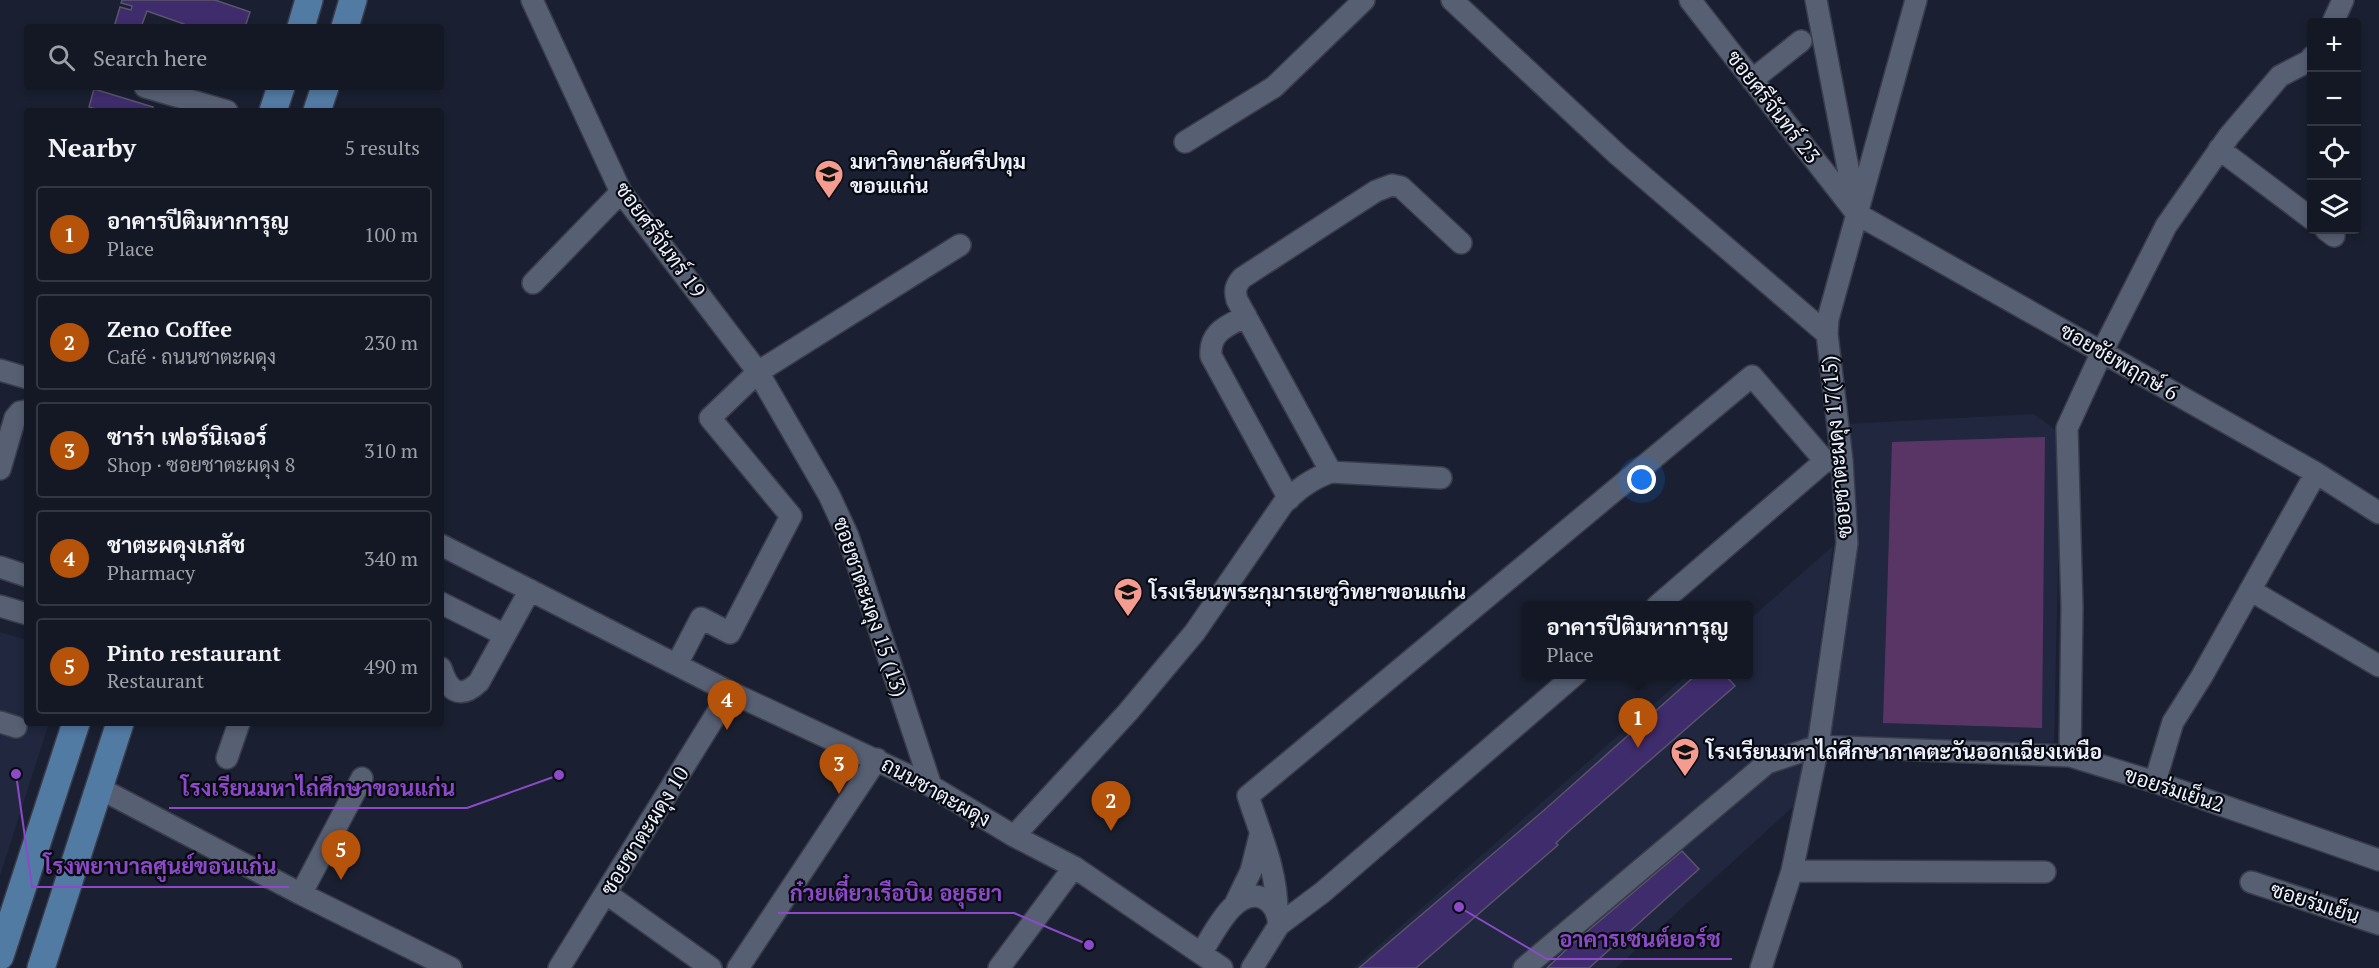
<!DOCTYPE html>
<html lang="en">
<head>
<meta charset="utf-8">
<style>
  :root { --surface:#141825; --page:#1d212d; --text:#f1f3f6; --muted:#9da0a7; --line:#333742; --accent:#b45309 }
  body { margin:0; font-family:"PT Serif",Sarabun,serif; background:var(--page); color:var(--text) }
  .controls { position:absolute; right:18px; top:18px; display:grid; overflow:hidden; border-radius:6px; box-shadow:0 3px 9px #0003 }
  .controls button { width:54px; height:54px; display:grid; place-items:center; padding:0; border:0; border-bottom:2px solid var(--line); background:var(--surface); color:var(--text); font:30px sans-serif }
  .you { position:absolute; left:1642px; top:480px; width:21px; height:21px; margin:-15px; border:4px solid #fff; border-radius:50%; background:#1a73e8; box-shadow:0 0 0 9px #1a73e833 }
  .badge { display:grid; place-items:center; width:39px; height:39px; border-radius:50%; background:var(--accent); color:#fff; font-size:20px; font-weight:700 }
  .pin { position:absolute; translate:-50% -50px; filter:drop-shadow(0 2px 3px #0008) }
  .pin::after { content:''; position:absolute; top:32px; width:21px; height:18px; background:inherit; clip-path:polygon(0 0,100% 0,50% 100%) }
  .popup { position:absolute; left:1522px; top:601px; width:231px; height:78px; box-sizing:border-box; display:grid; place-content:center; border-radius:6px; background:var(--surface); filter:drop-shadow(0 2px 4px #0005); font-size:20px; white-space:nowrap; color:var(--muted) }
  .popup b { font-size:22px; color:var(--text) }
  .popup::after { content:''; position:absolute; left:50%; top:100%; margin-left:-12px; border:12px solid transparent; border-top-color:var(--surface) }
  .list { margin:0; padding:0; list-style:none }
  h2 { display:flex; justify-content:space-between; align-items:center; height:78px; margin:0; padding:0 24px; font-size:26px }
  h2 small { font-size:20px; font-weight:400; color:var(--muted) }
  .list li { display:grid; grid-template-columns:39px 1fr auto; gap:18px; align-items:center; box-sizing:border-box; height:96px; margin:0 12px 12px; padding:0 12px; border:2px solid var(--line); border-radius:6px }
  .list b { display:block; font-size:22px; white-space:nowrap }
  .list p { margin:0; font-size:20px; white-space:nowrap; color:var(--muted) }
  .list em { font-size:20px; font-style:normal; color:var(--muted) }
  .icon { flex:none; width:33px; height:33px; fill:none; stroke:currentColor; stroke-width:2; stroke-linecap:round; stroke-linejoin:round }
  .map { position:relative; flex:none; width:2379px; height:968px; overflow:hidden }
  .search { position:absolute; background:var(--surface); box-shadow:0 3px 9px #0003; left:24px; top:24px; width:420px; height:66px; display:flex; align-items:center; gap:15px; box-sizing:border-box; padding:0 21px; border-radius:6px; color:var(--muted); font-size:22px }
  .panel { position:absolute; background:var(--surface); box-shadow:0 3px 9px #0003; left:24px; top:108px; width:420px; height:618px; border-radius:6px }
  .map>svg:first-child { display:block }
</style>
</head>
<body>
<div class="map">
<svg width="2379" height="968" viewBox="0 0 2379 968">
  <rect width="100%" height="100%" fill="#1a2031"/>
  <path fill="#20273e" d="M2034 414 2061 434 2054 743 1827 736 1845 424Z
    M1833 546 1806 750 1794 806 1616 968H1353L1687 675 1749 674V620Z
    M0 632 27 640V723H49L0 876Z"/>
  <path fill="#593566" d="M2045 437 2042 728 1883 723 1892 442Z"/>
  <path fill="#3f2c6c" stroke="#59556a" stroke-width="1.5" d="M122 0H215L250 12 245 27H183L184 24 147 11 141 27H114L120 7 131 10 132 6 121 3Z
    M94 89 153 107 152 111H103L89 107Z
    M1696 675H1725L1735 686 1570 830 1556 843 1558 845 1416 968H1359L1542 812Z
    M1682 851 1699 869 1589 968H1547L1570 946Z"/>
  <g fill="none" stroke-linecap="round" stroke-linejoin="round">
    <g stroke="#393c4b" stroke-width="24">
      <path id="minor" d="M532 0 621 192 758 372 829 495 848 536 931 786
        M1452 0 1618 155 1827 334
        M1690 0 1857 214 2316 473 2379 513
        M1816 0 1856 210
        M2333 22 2343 0
        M1752 80 1801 41
        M145 87 227 111
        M1185 142 1274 87 1364 0
        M2219 149 2312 219
        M2326 230 2334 236
        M533 283 621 192
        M1246 316C1227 326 1209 332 1211 356L1289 499
        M0 370 27 378
        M0 469 15 418 20 412 27 411
        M1331 472 1237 300C1234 290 1236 285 1242 278L1376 191 1392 185 1401 187 1461 243
        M441 545 730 692 931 786 1014 836 1074 867 1222 968
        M0 567 27 576
        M2250 590 2379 666
        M441 603 505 635
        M0 606 27 614
        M1657 606 1825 461 1840 460
        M677 664 701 618 730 633 791 516 710 418 758 372 960 245
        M441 668C448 690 459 701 479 682L530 590
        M0 722 16 727
        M2070 756 2072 607 2067 428 2102 352 2166 226 2229 136 2280 76 2309 61 2312 57
        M227 758 239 723
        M2155 782 2173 722 2202 676 2316 473
        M99 788 301 894 451 968
        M1014 836 1128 712 1195 632 1283 504C1298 489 1311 479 1331 472L1441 478
        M1792 871 2045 872
        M2251 882 2379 924
        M301 894 362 778
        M607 894 711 968
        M1236 902 1251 871 1260 835
        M1277 912C1277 870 1261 836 1248 796L1752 376 1825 461
        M1279 925 1323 892 1576 674
        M1201 953C1214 934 1235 886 1263 898 1275 903 1278 914 1279 925L1252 968
        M559 968 730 692
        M738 968 877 759
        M999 968 1074 867
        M1524 968 1767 763 1818 746 2070 756 2155 782 2379 860
        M1761 968 1792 871 1818 746 1847 543 1842 460 1827 334 1828 319 1916 0"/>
    </g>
    <g stroke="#393c4b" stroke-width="30">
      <path id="major" d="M301 27 309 0
        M345 27 353 0
        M273 111 281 87
        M317 111 325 87
        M0 956 76 723
        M41 968 120 723"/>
    </g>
    <use href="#minor" stroke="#575f73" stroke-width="21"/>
    <use href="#major" stroke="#527ba4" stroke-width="27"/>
  </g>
  <defs>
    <g id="school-pin" transform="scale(1.5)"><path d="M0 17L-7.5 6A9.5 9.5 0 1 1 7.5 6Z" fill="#f59c91" stroke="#080a12"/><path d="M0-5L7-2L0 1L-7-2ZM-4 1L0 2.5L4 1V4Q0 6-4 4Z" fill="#111"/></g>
  </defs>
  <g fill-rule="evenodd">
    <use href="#school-pin" x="829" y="174"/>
    <use href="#school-pin" x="1128" y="592"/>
    <use href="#school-pin" x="1685" y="752"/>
  </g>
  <g text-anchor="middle" stroke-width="4.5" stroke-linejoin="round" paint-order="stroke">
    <g font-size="21" fill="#edf1fd" stroke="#080a12">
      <text transform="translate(1773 107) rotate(52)" y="7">ซอยศรีจันทร์ 23</text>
      <text transform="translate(660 240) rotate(54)" y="7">ซอยศรีจันทร์ 19</text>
      <text transform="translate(2119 362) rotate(30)" y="7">ซอยชัยพฤกษ์ 6</text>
      <text transform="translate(1837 447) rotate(-95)" y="7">ซอยชาตะผดุง 17(15)</text>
      <text transform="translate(870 607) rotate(71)" y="7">ซอยชาตะผดุง 15 (13)</text>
      <text transform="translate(2174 790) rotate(18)" y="7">ขอยร่มเย็น2</text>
      <text transform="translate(936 792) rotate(29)" y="7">ถนนชาตะผดุง</text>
      <text transform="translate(645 831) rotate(-58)" y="7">ซอยชาตะผดุง 10</text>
      <text transform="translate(2315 903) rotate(18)" y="7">ซอยร่มเย็น</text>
    </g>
    <g font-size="21" font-weight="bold" fill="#edf1fd" stroke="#080a12" text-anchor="start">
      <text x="850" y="169">มหาวิทยาลัยศรีปทุม<tspan x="850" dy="24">ขอนแก่น</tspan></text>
      <text x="1149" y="599">โรงเรียนพระกุมารเยซูวิทยาขอนแก่น</text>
      <text x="1706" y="759">โรงเรียนมหาไถ่ศึกษาภาคตะวันออกเฉียงเหนือ</text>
    </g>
  </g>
  <path fill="none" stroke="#8c4ac8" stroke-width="2" d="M559 775L467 808H169M16 774L32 887H289M1089 945L1014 913H778M1459 907L1547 959H1732"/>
  <g fill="#8c4ac8" stroke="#080a12" stroke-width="2">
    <circle cx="559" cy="775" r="6"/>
    <circle cx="16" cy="774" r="6"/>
    <circle cx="1089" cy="945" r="6"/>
    <circle cx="1459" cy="907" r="6"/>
  </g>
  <g font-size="22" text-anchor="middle" font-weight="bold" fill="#8c4ac8" stroke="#080a12" stroke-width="4.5" stroke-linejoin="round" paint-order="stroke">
    <text x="318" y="796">โรงเรียนมหาไถ่ศึกษาขอนแก่น</text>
    <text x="160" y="874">โรงพยาบาลศูนย์ขอนแก่น</text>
    <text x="896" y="901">ก๋วยเตี๋ยวเรือบิน อยุธยา</text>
    <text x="1640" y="947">อาคารเซนต์ยอร์ช</text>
  </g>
</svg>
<div class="controls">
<button>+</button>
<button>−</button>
<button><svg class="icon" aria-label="locate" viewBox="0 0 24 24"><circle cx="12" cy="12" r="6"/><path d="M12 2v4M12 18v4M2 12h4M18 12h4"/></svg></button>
<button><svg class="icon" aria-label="layers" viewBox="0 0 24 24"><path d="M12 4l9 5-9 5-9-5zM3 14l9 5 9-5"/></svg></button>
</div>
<div class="you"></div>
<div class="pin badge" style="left:1638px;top:748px">1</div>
<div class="popup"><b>อาคารปีติมหาการุญ</b>Place</div>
<div class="pin badge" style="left:1111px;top:831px">2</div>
<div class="pin badge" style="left:839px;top:794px">3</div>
<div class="pin badge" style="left:727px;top:730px">4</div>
<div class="pin badge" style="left:341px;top:880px">5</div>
<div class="search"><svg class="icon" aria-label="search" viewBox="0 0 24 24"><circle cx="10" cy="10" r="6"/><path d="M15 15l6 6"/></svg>Search here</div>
<section class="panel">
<h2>Nearby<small>5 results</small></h2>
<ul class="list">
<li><span class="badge">1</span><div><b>อาคารปีติมหาการุญ</b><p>Place</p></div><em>100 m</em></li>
<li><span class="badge">2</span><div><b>Zeno Coffee</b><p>Café · ถนนชาตะผดุง</p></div><em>230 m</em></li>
<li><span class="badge">3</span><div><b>ซาร่า เฟอร์นิเจอร์</b><p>Shop · ซอยชาตะผดุง 8</p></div><em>310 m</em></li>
<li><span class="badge">4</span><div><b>ชาตะผดุงเภสัช</b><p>Pharmacy</p></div><em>340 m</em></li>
<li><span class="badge">5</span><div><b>Pinto restaurant</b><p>Restaurant</p></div><em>490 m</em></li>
</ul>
</section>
</div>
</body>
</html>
